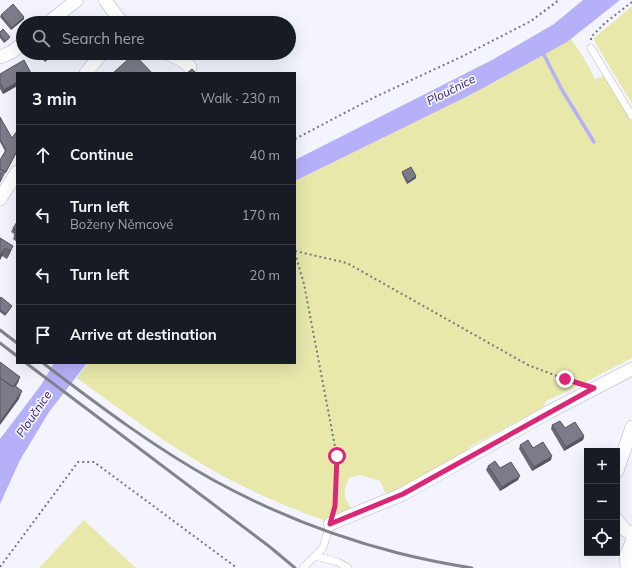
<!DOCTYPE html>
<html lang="en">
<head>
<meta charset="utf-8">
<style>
  :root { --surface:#171b24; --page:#242831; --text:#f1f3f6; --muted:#9ea1a6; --line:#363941 }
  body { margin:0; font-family:Mulish,sans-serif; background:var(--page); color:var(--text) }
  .controls { position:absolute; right:12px; bottom:12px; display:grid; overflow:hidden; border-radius:0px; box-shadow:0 4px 16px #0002 }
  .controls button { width:36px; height:36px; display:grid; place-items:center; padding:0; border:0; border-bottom:1px solid var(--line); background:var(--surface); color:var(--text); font:20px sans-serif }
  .stop { position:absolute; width:12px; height:12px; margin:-9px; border:3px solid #db2777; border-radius:50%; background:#fff }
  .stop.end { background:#db2777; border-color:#fff; box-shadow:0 1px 4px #0008 }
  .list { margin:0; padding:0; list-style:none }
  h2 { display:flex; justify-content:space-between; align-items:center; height:52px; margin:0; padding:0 16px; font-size:17px }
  h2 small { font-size:13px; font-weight:400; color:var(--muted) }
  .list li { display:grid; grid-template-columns:26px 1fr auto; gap:12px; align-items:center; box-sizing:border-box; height:60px; padding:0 16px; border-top:1px solid var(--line) }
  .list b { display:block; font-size:15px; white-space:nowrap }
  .list p { margin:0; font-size:13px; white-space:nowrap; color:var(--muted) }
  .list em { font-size:13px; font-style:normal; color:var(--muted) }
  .icon { flex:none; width:22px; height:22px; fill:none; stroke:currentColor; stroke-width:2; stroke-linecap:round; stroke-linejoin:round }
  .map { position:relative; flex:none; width:632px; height:568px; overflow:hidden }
  .search { position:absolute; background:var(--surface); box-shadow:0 4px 16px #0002; left:16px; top:16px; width:280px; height:44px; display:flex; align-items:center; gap:10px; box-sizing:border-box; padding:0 14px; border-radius:22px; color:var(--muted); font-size:15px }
  .panel { position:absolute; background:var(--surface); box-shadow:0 4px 16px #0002; left:16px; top:72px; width:280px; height:292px; border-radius:0px }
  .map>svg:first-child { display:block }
</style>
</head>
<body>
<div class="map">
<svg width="632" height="568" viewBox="0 0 632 568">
  <rect width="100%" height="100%" fill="#f4f4fe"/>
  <path fill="#e7e8aa" d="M632 6V104L596 44 594 38Z
    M571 39 584 58 595 79 604 76 632 119V358L580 385 546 401 543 408 469 447 466 455 392 495 385 492 380 481 360 475 349 478C342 493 343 497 353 510L326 521C287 507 250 491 214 471 166 444 122 411 77 378L88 363H295V181L472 94Z
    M84 520 136 568H39Z"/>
  <path fill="#b6b0f9" d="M583 0H620L567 42 472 94 295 181V160L492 60 554 24Z
    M54 363H87L49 412 20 460 0 504V439L41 385Z"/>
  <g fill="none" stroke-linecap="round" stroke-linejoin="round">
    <path stroke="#b6b0f9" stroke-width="3.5" d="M542 51 562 90 594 142"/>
    <g stroke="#b8b8c7" stroke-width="8">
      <path id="lane" d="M591 48 632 116
        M315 556 338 562 348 568
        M303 568 323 548 330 524"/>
    </g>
    <g stroke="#b8b8c7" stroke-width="14">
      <path id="street" d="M105 0 122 23
        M48 23 77 0
        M167 53 182 60 190 67
        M0 57 12 52 23 43
        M86 73 102 53
        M0 199 17 172
        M617 471 632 427
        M617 520 625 530 632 533
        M330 524 403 494 547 413 632 369
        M627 568 626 556 632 542"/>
    </g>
    <path stroke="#78787f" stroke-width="2" stroke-dasharray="2 3" stroke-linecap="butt" d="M591 40V37L605 23 632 2
      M295 139 375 97 463 56 531 21 559 0
      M295 251 347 263 528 365 578 384
      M295 253 304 284 337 457 334 509
      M0 567 78 462H94L237 568"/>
    <use href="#lane" stroke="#fff" stroke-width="7"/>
    <use href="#street" stroke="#fff" stroke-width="13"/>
    <path stroke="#83838b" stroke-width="3" d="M0 330 17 343
      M0 343 17 356
      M26 363 270 547 295 568
      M43 363C98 405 155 448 215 481 272 512 335 537 398 553 422 559 447 564 472 568"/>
  </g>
  <path fill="#6b6a76" d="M1 15 24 17V19L11 30 0 17Z
    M0 32 9 39 4 43 0 38Z
    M37 53H55L45 62Z
    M17 73V86L3 94 0 89V74Z
    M0 117 17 152 5 174 0 171V160L5 151 0 142Z
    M402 172 416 176V178L407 184 402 174Z
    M17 222V242L13 239 15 234 11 232 13 228Z
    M0 238 13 246 10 253 7 259 2 256 0 260Z
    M0 299 12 306 5 316 0 312Z
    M552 425 565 428 584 436 583 440 564 451 551 429Z
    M520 445 533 448 551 460 532 471 519 449Z
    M488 466 500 468 518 480 500 491 486 470Z"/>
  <path fill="#575660" d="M24 17V19L11 30 12 28Z
    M54 53H55L45 62 46 60Z
    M17 82V86L3 94 4 90Z
    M416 176V178L407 184 408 182Z
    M13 246 10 253 7 259 10 251Z
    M5 248 2 256 0 260V256Z
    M20 377 18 383 10 395 12 389Z
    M22 391 19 399 0 425V422Z
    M584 436 583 440 564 451 566 447Z
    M552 456 551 460 532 471 534 467Z
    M520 476 518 480 500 491 502 487Z"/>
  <path fill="#7c7b89" stroke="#575660" d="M13 4 24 17 12 28 1 15Z
    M74 18 78 23H68Z
    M3 29 10 37 5 41 0 35V32Z
    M40 53H54L46 60Z
    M134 54 152 73H113Z
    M24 60 31 73H17V82L4 90 0 83V74Z
    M192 69 196 73H187Z
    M0 117 12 138 17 131V151L6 172 0 169V160L6 150 0 139Z
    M411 167 416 176 408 182 402 172Z
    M0 172 4 174 0 182Z
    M17 222V237L14 235 17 230 13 228Z
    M0 238 13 246 10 251 5 248 0 256Z
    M1 297 12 306 6 314 0 310V299Z
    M0 362 20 377 13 387 0 378Z
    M0 378 13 387 14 385 22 391 0 422Z
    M560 421 565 428 575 422 584 436 566 447 552 425Z
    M528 440 533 448 543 442 552 456 534 467 520 445Z
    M495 461 500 468 511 462 520 476 502 487 488 466Z"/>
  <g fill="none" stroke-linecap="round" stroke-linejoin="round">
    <path stroke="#db2777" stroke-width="5" d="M337 456 335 506 330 524 403 494 594 388 565 379"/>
  </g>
  <g text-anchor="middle" stroke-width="3.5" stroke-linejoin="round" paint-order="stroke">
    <g font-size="12" font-style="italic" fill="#2e186a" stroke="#f4f4fe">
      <text transform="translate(451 90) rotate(-27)" y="4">Ploučnice</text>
      <text transform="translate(34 414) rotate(-56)" y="4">Ploučnice</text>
    </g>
  </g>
</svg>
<div class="controls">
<button>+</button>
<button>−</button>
<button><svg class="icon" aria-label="locate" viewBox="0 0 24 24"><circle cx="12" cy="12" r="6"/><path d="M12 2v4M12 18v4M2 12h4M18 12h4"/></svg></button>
</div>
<div class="stop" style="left:337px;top:456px"></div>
<div class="stop end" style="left:565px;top:379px"></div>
<div class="search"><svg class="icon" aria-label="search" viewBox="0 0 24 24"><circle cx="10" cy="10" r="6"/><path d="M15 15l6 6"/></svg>Search here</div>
<section class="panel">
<h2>3 min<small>Walk · 230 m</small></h2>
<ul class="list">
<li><svg class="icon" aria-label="ahead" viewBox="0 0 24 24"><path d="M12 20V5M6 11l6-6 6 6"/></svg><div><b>Continue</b></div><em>40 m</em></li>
<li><svg class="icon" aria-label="left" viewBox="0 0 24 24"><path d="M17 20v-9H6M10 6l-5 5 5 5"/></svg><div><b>Turn left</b><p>Boženy Němcové</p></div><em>170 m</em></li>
<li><svg class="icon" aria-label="left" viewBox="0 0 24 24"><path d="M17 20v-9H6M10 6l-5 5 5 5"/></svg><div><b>Turn left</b></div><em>20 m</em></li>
<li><svg class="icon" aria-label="arrive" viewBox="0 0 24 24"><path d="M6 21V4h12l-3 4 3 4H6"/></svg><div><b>Arrive at destination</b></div></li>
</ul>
</section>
</div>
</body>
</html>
